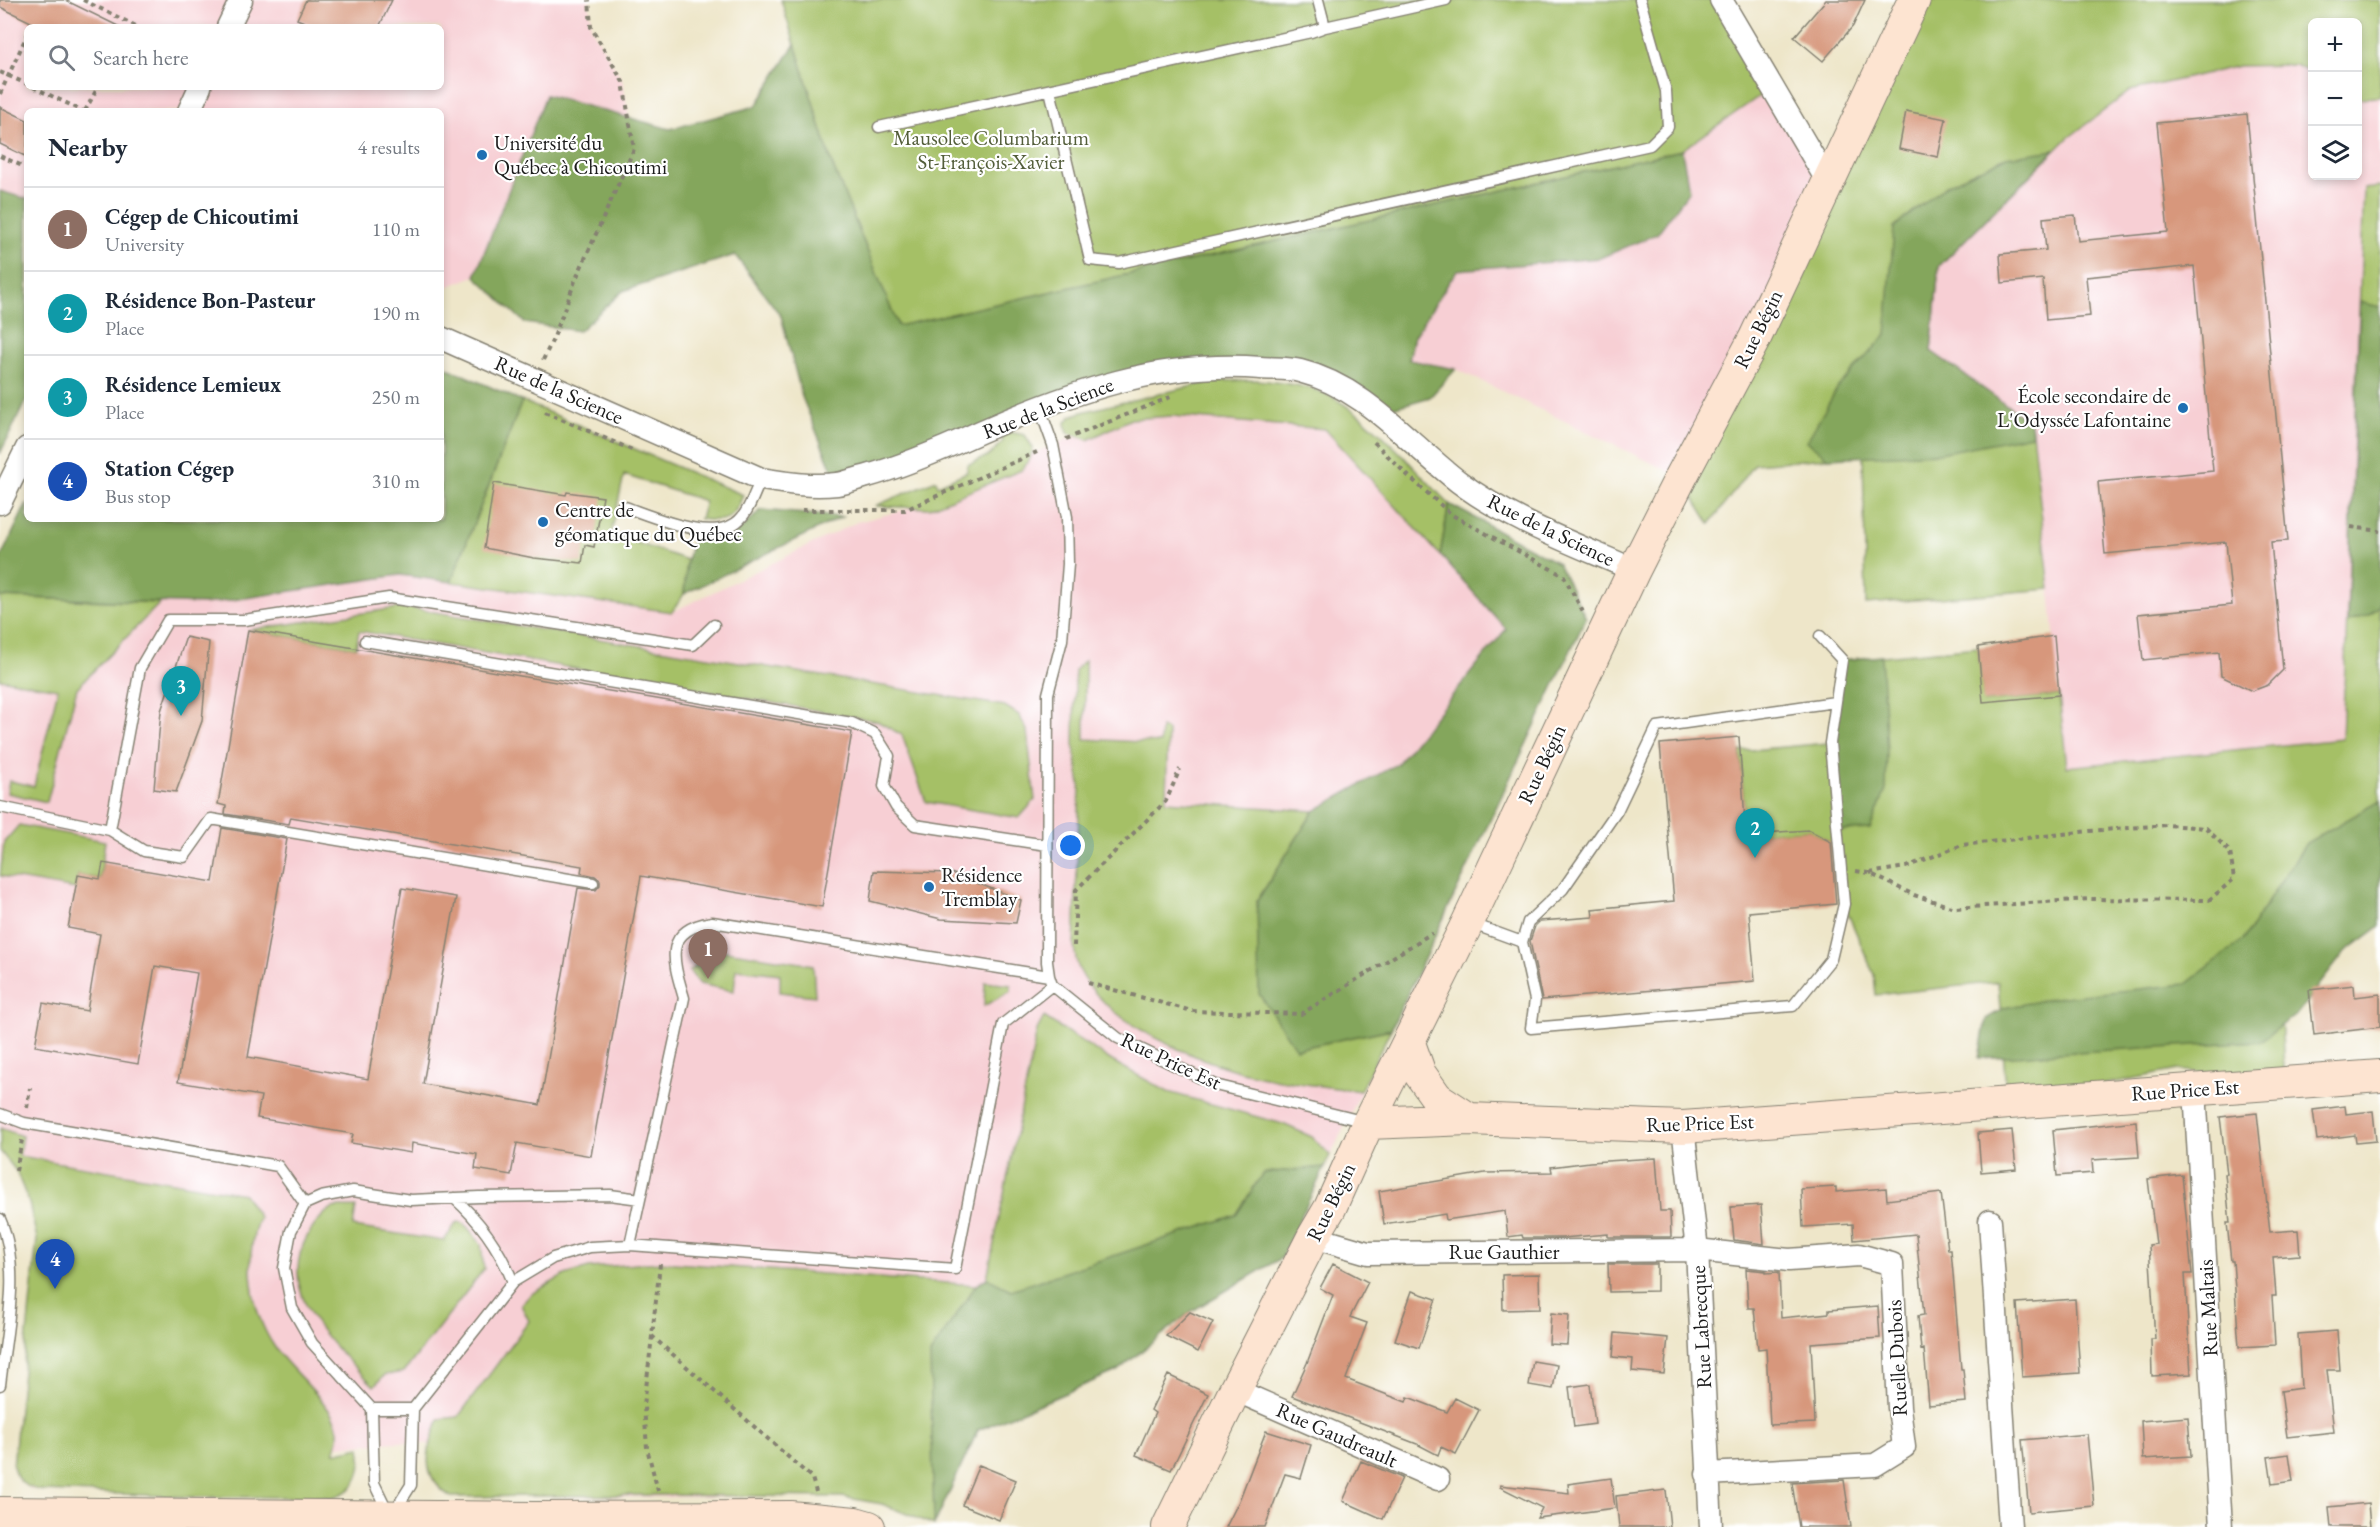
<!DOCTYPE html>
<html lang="en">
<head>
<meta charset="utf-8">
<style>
  :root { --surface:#fff; --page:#f6f6f7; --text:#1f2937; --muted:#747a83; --line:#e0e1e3; --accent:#111827 }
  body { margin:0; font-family:"EB Garamond",serif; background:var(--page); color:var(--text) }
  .controls { position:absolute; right:18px; top:18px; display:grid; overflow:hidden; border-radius:9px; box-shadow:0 3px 9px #0003 }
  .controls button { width:54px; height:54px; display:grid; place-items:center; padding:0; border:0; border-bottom:2px solid var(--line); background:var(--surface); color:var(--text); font:30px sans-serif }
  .you { position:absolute; left:1071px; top:846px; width:21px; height:21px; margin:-15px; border:4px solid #fff; border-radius:50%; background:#1a73e8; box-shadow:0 0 0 9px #1a73e833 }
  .badge { display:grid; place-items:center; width:39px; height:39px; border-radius:50%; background:var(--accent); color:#fff; font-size:20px; font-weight:700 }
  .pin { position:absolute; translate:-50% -50px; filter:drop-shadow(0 2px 3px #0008) }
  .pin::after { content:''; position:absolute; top:32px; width:21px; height:18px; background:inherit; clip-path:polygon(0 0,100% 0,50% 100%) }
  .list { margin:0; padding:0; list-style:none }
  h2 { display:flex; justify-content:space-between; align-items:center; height:78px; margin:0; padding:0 24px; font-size:26px }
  h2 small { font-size:20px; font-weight:400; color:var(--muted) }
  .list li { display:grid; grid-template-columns:39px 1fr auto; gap:18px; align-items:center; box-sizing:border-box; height:84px; padding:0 24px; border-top:2px solid var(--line) }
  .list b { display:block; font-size:22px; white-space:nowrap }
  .list p { margin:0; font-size:20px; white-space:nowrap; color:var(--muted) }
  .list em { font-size:20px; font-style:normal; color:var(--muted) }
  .icon { flex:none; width:33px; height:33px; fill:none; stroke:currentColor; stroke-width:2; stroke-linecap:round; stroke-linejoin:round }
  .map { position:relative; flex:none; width:2380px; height:1527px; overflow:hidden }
  .search { position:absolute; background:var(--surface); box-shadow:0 3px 9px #0003; left:24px; top:24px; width:420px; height:66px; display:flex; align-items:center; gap:15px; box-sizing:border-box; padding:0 21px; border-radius:9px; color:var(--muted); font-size:22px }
  .panel { position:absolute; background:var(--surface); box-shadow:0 3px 9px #0003; left:24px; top:108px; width:420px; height:414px; border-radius:9px }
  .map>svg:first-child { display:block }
</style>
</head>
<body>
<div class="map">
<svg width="2380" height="1527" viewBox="0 0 2380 1527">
  <rect width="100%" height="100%" fill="#fff"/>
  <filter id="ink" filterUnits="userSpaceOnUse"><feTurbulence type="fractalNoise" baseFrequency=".0167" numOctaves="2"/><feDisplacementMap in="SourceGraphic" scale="12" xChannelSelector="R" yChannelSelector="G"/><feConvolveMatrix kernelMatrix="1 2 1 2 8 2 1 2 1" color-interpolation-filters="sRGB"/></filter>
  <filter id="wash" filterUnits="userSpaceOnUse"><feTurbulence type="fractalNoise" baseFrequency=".008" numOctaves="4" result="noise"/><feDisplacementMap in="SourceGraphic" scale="24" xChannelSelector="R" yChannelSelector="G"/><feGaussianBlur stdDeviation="1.35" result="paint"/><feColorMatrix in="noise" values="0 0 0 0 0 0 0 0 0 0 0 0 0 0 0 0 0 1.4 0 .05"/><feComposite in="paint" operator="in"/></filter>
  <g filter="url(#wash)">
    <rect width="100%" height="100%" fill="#eee6c9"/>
    <path fill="#f7cfd4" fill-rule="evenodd" d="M0 0H589L591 27 623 82 629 118 546 95 475 276 441 289V111H27V199L0 191ZM27 27H441V87H27Z
      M2296 65 2312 74V176H2358V98L2380 97V187L2364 189 2342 739 2066 767 2050 589 2031 423 1931 351 1939 266 2068 138 2129 91 2239 66Z
      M1771 88 1828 182 1681 477 1456 369 1409 360 1414 336 1457 270 1517 264 1689 191 1682 150Z
      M1282 391 1403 471 1452 515 1586 618 1440 928 1281 1258 1190 1312 1117 1371 978 1430 934 1525 882 1504 842 1497H451L438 1488 430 1475 428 1458 429 1444 397 1442 337 1446 333 1453 194 1497 44 1491 31 1489 23 1484 13 1466 37 1239 29 1203 16 1171 0 1151V597L205 604 400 575 672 612 857 522 905 510 1053 445 1174 396Z"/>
    <path fill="#a5c066" stroke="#606e41" stroke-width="1.5" d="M781 0H1721L1771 88 1682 150 898 326 832 164Z
      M1914 0H2380V97L2358 98V22H2312V74L2296 65 2239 66 2130 91 2068 138 1939 266 1931 351 2031 423 2050 589 1866 604 1863 455 1754 464 1710 524 1681 477Z
      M2380 187V897L2279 986 2285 1083 2178 1070 2007 1103 1998 982 1876 995 1874 975 1844 904 1839 847 1809 830 1746 834 1740 751 1829 743 1842 660 1978 647 1984 702 2059 695 2067 767 2342 739 2364 189Z
      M1258 380C1282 383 1308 385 1330 396 1374 419 1413 468 1449 504L1440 555 1325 429 1172 416 1131 419 1088 440 1068 433 1065 424 1071 416 1082 412 1214 381Z
      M522 401 743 495C734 520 726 523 700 519L705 501 624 475 611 534 687 560 684 594 672 612 451 582Z
      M1010 432 1025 435 1033 448 1030 459 1022 470 929 508 875 506 936 480 938 485 967 472V465L990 455 1003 441 1001 436Z
      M0 597 160 603 77 688 47 802 7 793 9 781 34 786 58 689 0 679Z
      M404 607 1005 706 1019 715 1027 730 1035 800 1019 818 926 802 902 735 877 721 359 631 356 648 248 630Z
      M1085 660V739L1160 743 1161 727 1168 731 1166 801 1314 811 1257 901 1296 1049 1391 1029 1360 1091C1321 1086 1281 1082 1242 1072 1187 1056 1105 1023 1079 969 1076 962 1075 954 1074 946L1080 785 1074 747 1075 670Z
      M19 825 105 841 100 879 78 875 75 889 0 876 4 842Z
      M720 950 813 965 815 996 780 992V974L736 969 734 991 700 984 689 971Z
      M985 982 1011 985V991L984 1006Z
      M1044 1017 1112 1061 1168 1092 1283 1124 1312 1137 1330 1155 1281 1258 1190 1312 1117 1371 978 1430 934 1525 882 1504 842 1497 659 1495 451 1497C418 1475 427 1450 439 1419L458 1417 529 1321 521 1305 531 1294 565 1275 589 1268 660 1262 976 1285 987 1278 1037 1030Z
      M0 1128 22 1136 19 1156 244 1194 259 1217C244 1257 250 1310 274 1346 290 1371 328 1399 337 1426 340 1435 337 1444 334 1453L360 1447C364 1471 357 1492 332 1497H194L44 1491C27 1488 17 1483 13 1466L37 1239 29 1203 16 1171 0 1151Z
      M356 1207 353 1227 444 1241 457 1222 464 1223 481 1244 484 1269 404 1372 385 1375 374 1386C336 1348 273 1295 308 1235 314 1226 322 1213 333 1208 339 1206 349 1208 356 1207Z"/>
    <path fill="#84a65b" stroke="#50613c" stroke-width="1.5" d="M795 44 832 164 898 326 1682 150 1689 191 1657 234 1600 258 1457 270 1414 336 1409 360 1456 369 1430 397 1379 412 1299 371 1177 369 838 484 802 397 781 316 735 255 623 291 579 331 525 323 475 276 546 95 670 129 756 106Z
      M2055 150 1939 266 1931 351 2031 423 2032 435 1940 453 1828 458 1807 441 1838 387 1886 335 1894 227 1947 185 2006 157Z
      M0 191 27 199V398L0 454Z
      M2360 302 2380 307V606L2368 615 2347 622Z
      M441 365 522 401 451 582 400 575 205 604 0 597V559L27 503V519H441Z
      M1449 504 1558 563 1586 618 1391 1029 1296 1049 1259 994 1257 901 1314 811 1397 764 1506 629 1440 555Z
      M761 510 842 517 684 594 687 560 693 540C727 543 737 533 761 510Z
      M1881 656 1887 749 1886 790 1870 829 1837 831 1830 743 1842 660Z
      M2380 801V926L2344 953 2297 1014 2260 1041 1979 1058 1986 1019 2004 1008 2054 998 2186 984 2243 940 2306 843Z
      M1325 1167 1281 1258 1190 1312 1117 1371 978 1430 934 1525 930 1354 976 1285 987 1278 1011 1290 1236 1215 1263 1173Z"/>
    <g id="blocks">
      <path fill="#d7977c" d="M0 0H65L120 27H41L0 7Z
        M306 0H392L379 27H316L297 19Z
        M1826 0H1865L1853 26 1823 61 1794 37Z
        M0 107 27 120V157L0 144Z
        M1906 111 1946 119 1938 157 1899 149Z
        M2247 114 2288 541 2271 542 2283 670 2268 685 2252 691 2221 676 2219 652 2143 660 2138 614 2232 605 2226 542 2105 554 2098 482 2213 471 2194 266 2086 277 2090 316 2046 320 2043 279 2002 283 2000 254 2046 250 2043 218 2075 215 2078 241 2168 232 2157 123Z
        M494 483 566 495 567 492 603 497 594 547 585 545 582 563 534 558 484 548Z
        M248 630 852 732 822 907 641 876 591 1156 517 1143 511 1175 475 1169 477 1154 412 1143 411 1153 351 1143 353 1134 257 1118 261 1096 178 1082 197 973 155 966 138 1064 35 1046 43 1003 87 1011 100 934 68 928 78 875 100 879 103 863 213 882 222 828 287 839 248 1057 368 1079 402 888 456 897 423 1084 540 1105 578 888 596 890 600 885V880L595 876 581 873 582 866 291 817 289 824 225 814 226 806 218 804Z
        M2054 636 2059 695 1983 702 1978 647Z
        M186 637 209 642 202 721 176 792 154 789 161 711Z
        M1739 737 1746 834 1809 830 1831 842 1836 904 1749 912 1755 981 1542 1000 1530 941 1535 926 1540 921 1593 917 1592 909 1674 901 1660 744Z
        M874 871 951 873 1021 900 1016 923 941 919 870 901Z
        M2354 985 2355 997 2380 994V1027L2314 1035 2309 990Z
        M2345 1106 2346 1114 2373 1111 2376 1141 2356 1143 2355 1135 2317 1140 2313 1110Z
        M2257 1113 2270 1232 2298 1230 2300 1255 2273 1257 2276 1296H2272L2275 1345 2239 1347 2233 1261H2231L2227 1223H2230L2225 1174H2227L2220 1117Z
        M2136 1121 2139 1157 2092 1160 2093 1173 2057 1176 2053 1130Z
        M2012 1130 2016 1169 1981 1172 1978 1133Z
        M1656 1158 1660 1211H1670L1671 1237H1608V1234L1562 1238H1523L1522 1235 1508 1237 1505 1211 1446 1220 1445 1214 1384 1224 1379 1191 1485 1173 1552 1172 1551 1167 1590 1162Z
        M2182 1175 2192 1274H2185L2191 1374 2152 1376 2151 1339H2155L2149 1245 2156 1244 2148 1179Z
        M1836 1187V1192L1886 1188 1887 1200 1941 1193 1948 1250H1951L1961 1369H1963L1966 1402 1929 1405 1924 1349 1921 1350 1918 1316 1924 1315 1916 1234 1854 1240 1853 1224 1803 1227 1801 1189Z
        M1761 1205 1764 1244 1734 1240 1731 1207Z
        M1333 1264 1368 1282 1350 1317 1367 1323 1346 1379 1406 1402 1408 1397 1447 1412 1455 1398 1479 1410 1456 1454 1441 1447 1438 1455 1417 1444 1292 1396 1307 1363 1333 1295 1320 1288Z
        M1608 1264H1657V1291L1609 1292Z
        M1746 1269 1766 1271V1273L1779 1272 1781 1318 1829 1313V1310L1878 1306 1880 1338 1811 1343 1815 1423 1770 1425 1766 1348 1758 1349 1754 1308H1748Z
        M1539 1274 1540 1309 1503 1310 1502 1275Z
        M1412 1291 1436 1299 1419 1348 1395 1340Z
        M2075 1299 2080 1373 2022 1377 2017 1303Z
        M1190 1312 1213 1322 1198 1352 1166 1336Z
        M1551 1313 1569 1315 1567 1345 1549 1344Z
        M2337 1331 2340 1370H2327L2334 1432 2287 1437 2281 1391 2301 1388 2298 1334Z
        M1615 1333 1668 1338 1664 1374 1632 1371 1633 1359 1613 1357Z
        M1533 1361 1557 1365 1553 1389 1529 1385Z
        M1168 1375 1208 1394 1171 1470 1136 1455 1155 1413 1151 1410Z
        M1590 1384 1595 1424 1574 1427 1569 1387Z
        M2188 1417 2191 1456 2143 1459 2141 1421Z
        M1266 1431 1311 1445 1301 1478 1285 1474 1265 1527H1226L1239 1501Z
        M2087 1434 2094 1506 2029 1512 2022 1440Z
        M2289 1454 2293 1481 2272 1484 2268 1457Z
        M1361 1461 1402 1478 1383 1519 1343 1501Z
        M979 1465 1016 1480 999 1520 962 1505Z
        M1611 1478 1615 1508 1537 1518 1542 1508 1500 1487V1485L1569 1493 1568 1484Z
        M1844 1480 1851 1527H1799L1792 1483Z
        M1666 1490 1670 1527H1619L1616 1496Z
        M2368 1503 2370 1527H2331L2329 1507Z"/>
    </g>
  </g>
  <g filter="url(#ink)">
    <use href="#blocks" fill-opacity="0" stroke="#858172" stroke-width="1.5"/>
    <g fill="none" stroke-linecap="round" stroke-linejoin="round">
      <g stroke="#858172" stroke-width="13">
        <path id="lane" d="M1325 27 1446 0
          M1050 90 1090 260 1119 263 1650 145 1668 127 1666 91 1640 0
          M879 127 1311 32 1325 27 1318 0
          M1039 406 1053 445 1067 517 1068 564 1062 640 1048 694 1047 962 1049 976
          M622 506C652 516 718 547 742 517 751 507 755 491 761 479
          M365 641 852 723 875 734 889 756 884 786 896 807 915 825 1047 845
          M0 807 110 830 140 668 168 620H244L389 598 693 645 714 625
          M110 830 144 851 184 857 211 819 593 883
          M1470 923 1522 942 1535 1000 1531 1028 1793 1006 1831 959 1844 904 1830 743 1842 660 1820 636
          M1522 942 1528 922 1563 889 1617 811 1657 727 1835 702
          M1052 985 1118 1038 1215 1085 1366 1122
          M0 1114 24 1123 278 1166 305 1204
          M454 1198C480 1221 500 1250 513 1282
          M0 1219C22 1269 6 1332 0 1385
          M630 1245 684 998C673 961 662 930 712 922L1049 976 1052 985
          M372 1409 374 1483 389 1514
          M413 1409H372L312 1343 292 1308 284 1268 291 1231 305 1204 321 1197 353 1191 411 1200 479 1197 610 1195 640 1199
          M394 1512 411 1485 413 1409 513 1282 553 1258 590 1247 630 1245 955 1269 1003 1024 1052 985"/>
      </g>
      <g stroke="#858172" stroke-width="25">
        <path id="street" d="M1721 0 1828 182
          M228 27 241 0
          M189 111 200 87
          M441 338 761 479C786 483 811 487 837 484 846 483 855 479 864 477 904 466 943 449 980 432 1071 392 1161 360 1261 368 1274 369 1288 368 1300 371 1365 387 1408 443 1459 482 1511 521 1575 544 1634 570
          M0 503 27 448
          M2195 1090 2221 1527
          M1683 1127 1697 1250 1711 1527
          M1990 1221 2010 1527
          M1313 1237 1368 1253 1697 1250 1789 1260 1859 1255 1892 1264 1899 1408 1904 1447 1875 1465 1707 1474
          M1235 1390 1438 1479"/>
      </g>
      <g stroke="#858172" stroke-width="34">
        <path id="secondary" d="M1409 1043 1420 1074 1437 1098 1469 1119
          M1368 1123 1469 1119 1683 1127 2380 1076
          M0 1513 535 1518 790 1517 855 1523 869 1527
          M1168 1527 1235 1390 1313 1237 1330 1208 1368 1123 1468 922 1634 570 1681 477 1755 338 1914 0"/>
      </g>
      <path stroke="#858172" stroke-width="4" stroke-dasharray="4.5 4.5" stroke-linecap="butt" d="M83 0 138 27
        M31 27 33 23
        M0 72 27 84
        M33 87 83 111
        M0 94 27 35
        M85 111 98 87
        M0 156 27 168
        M543 360 554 337 575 281 634 149 623 82 591 27 589 0
        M545 412 632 450
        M1066 439 1173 396
        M1374 442 1403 471 1452 515 1564 576 1584 614
        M802 510H905L1037 452
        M2351 527 2380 531
        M1856 871 1869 873 1914 895 1955 908 2090 899 2209 900 2234 879 2230 852 2206 828 2167 825 2090 831 1962 845 1906 867 1869 873
        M1074 946 1076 890 1166 801 1180 769
        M1088 983 1192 1011 1301 1014 1432 933
        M27 1108 30 1088
        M16 1171 22 1140
        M660 1264 652 1336 812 1478 816 1492
        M652 1336 644 1406 647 1448 658 1491"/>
      <use href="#lane" stroke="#fff" stroke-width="10"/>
      <use href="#street" stroke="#fff" stroke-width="22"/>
      <use href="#secondary" stroke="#fde4d1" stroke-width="32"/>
    </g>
  </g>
  <g fill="#1f6fb2" stroke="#fff" stroke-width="2">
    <circle cx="482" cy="155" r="6"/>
    <circle cx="2183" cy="408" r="6"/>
    <circle cx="543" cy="522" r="6"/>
    <circle cx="929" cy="887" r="6"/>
  </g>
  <g text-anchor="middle" stroke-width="4.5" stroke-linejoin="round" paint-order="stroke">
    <g font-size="21" fill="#535e3a" stroke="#fff">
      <text x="991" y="145">Mausolee Columbarium<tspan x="991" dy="24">St-François-Xavier</tspan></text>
    </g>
    <g font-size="21" fill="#1c1c1c" stroke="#fff" text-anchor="start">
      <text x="494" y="150">Université du<tspan x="494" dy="24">Québec à Chicoutimi</tspan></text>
      <text x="2171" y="403" text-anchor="end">École secondaire de<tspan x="2171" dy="24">L'Odyssée Lafontaine</tspan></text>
      <text x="555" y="517">Centre de<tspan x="555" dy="24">géomatique du Québec</tspan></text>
      <text x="941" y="882">Résidence<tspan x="941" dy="24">Tremblay</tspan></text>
    </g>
    <g font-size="21" fill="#1c1c1c" stroke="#fff">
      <text transform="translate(1758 329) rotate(-64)" y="7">Rue Bégin</text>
      <text transform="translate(559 390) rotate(24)" y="7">Rue de la Science</text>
      <text transform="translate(1048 408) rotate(-21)" y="7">Rue de la Science</text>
      <text transform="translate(1551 530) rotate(26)" y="7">Rue de la Science</text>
      <text transform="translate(1542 764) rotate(-65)" y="7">Rue Bégin</text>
      <text transform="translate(1171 1061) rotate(25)" y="7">Rue Price Est</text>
      <text transform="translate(2185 1090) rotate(-4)" y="7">Rue Price Est</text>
      <text transform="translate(1700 1123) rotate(-2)" y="7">Rue Price Est</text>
      <text transform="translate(1331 1202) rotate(-64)" y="7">Rue Bégin</text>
      <text x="1504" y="1259">Rue Gauthier</text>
      <text transform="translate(2208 1308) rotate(-93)" y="7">Rue Maltais</text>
      <text transform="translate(1701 1327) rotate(-93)" y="7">Rue Labrecque</text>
      <text transform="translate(1897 1358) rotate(-93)" y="7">Ruelle Dubois</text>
      <text transform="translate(1337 1435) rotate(24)" y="7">Rue Gaudreault</text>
    </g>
  </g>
</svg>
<div class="controls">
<button>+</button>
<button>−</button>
<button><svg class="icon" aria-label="layers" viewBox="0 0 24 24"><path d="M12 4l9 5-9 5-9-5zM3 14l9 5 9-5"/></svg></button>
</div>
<div class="you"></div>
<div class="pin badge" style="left:708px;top:979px;background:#8d6e63">1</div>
<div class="pin badge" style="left:1755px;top:858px;background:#0f9aa8">2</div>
<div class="pin badge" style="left:181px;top:716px;background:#0f9aa8">3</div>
<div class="pin badge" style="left:55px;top:1289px;background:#1a4fb4">4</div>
<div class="search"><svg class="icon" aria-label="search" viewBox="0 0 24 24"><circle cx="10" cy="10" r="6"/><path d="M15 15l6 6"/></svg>Search here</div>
<section class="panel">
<h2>Nearby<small>4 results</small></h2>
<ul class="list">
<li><span class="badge" style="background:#8d6e63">1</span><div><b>Cégep de Chicoutimi</b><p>University</p></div><em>110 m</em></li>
<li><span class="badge" style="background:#0f9aa8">2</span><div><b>Résidence Bon-Pasteur</b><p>Place</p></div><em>190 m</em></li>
<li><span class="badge" style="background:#0f9aa8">3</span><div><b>Résidence Lemieux</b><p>Place</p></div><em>250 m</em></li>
<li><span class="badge" style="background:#1a4fb4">4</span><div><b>Station Cégep</b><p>Bus stop</p></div><em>310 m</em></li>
</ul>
</section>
</div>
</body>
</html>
